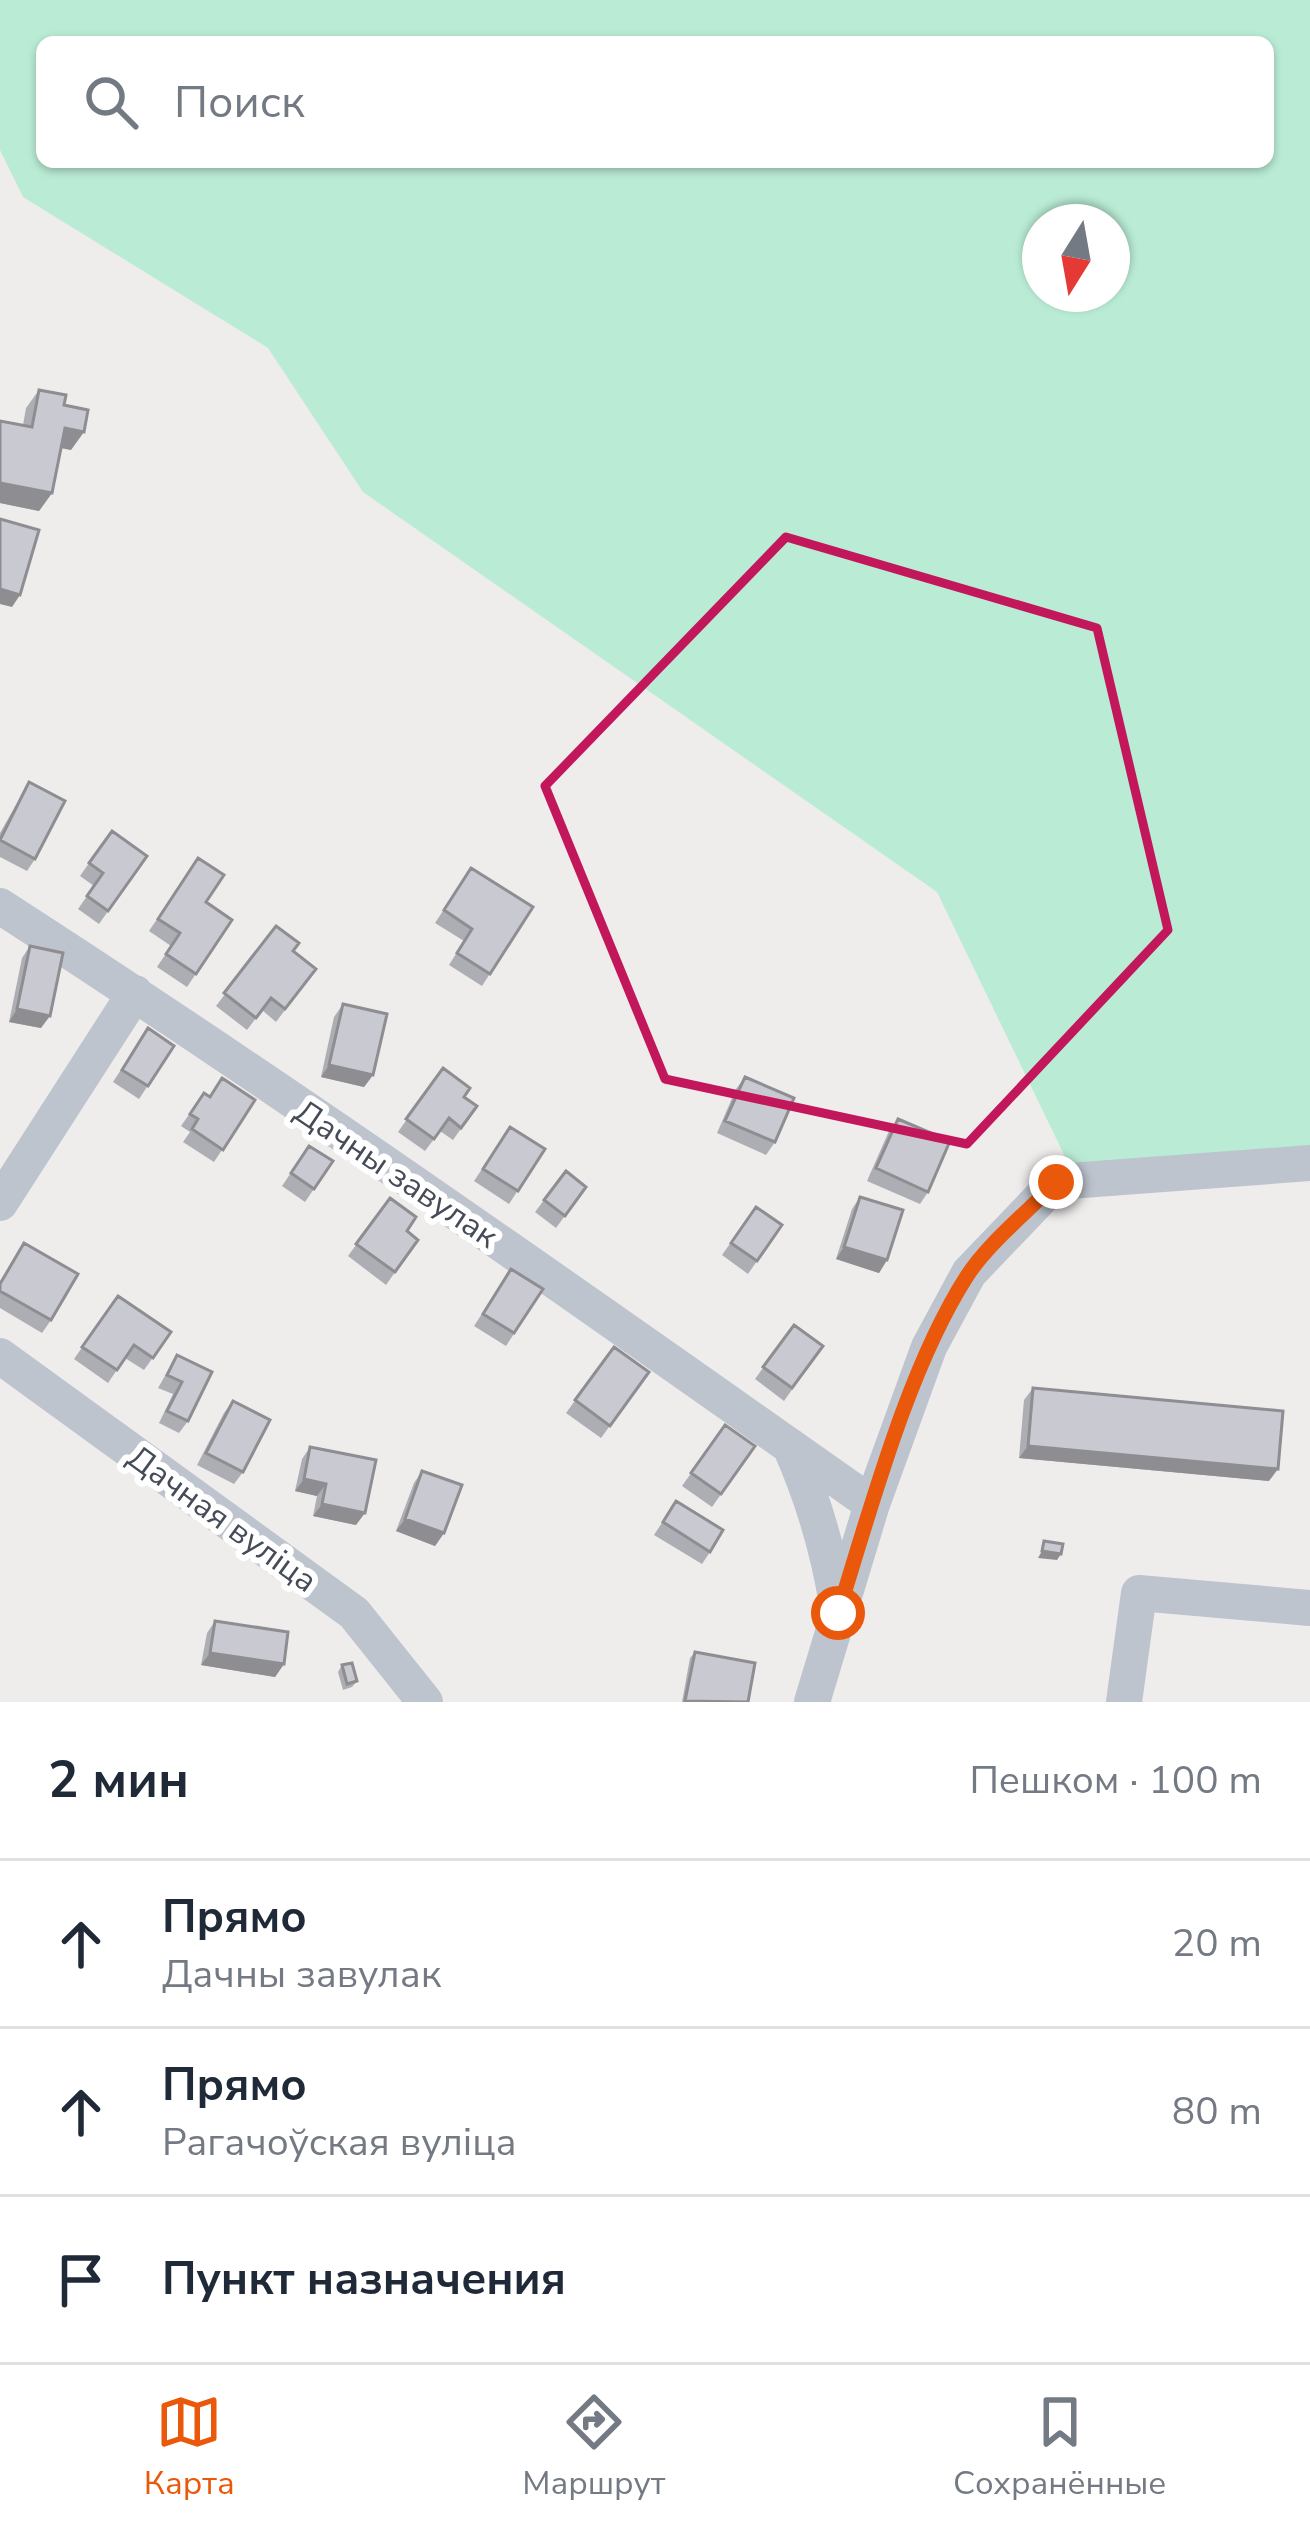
<!DOCTYPE html>
<html lang="ru">
<head>
<meta charset="utf-8">
<style>
  :root { --surface:#fff; --page:#f6f6f7; --text:#1f2937; --muted:#747a83; --line:#e0e1e3; --accent:#ea580c }
  body { margin:0; font-family:"Nunito Sans",sans-serif; background:var(--page); color:var(--text) }
  .compass { position:absolute; left:1022px; top:204px; width:108px; height:108px; border-radius:50%; background:var(--surface); box-shadow:0 3px 9px #0004; rotate:191deg }
  .stop { position:absolute; width:36px; height:36px; margin:-27px; border:9px solid #ea580c; border-radius:50%; background:#fff }
  .stop.end { background:#ea580c; border-color:#fff; box-shadow:0 3px 12px #0008 }
  .list { margin:0; padding:0; list-style:none }
  h2 { display:flex; justify-content:space-between; align-items:center; height:156px; margin:0; padding:0 48px; font-size:51px }
  h2 small { font-size:39px; font-weight:400; color:var(--muted) }
  .list li { display:grid; grid-template-columns:78px 1fr auto; gap:36px; align-items:center; box-sizing:border-box; height:168px; padding:0 48px; border-top:3px solid var(--line) }
  .list b { display:block; font-size:45px; white-space:nowrap }
  .list p { margin:0; font-size:39px; white-space:nowrap; color:var(--muted) }
  .list em { font-size:39px; font-style:normal; color:var(--muted) }
  .icon { flex:none; width:66px; height:66px; fill:none; stroke:currentColor; stroke-width:2; stroke-linecap:round; stroke-linejoin:round }
  .map { position:relative; flex:none; width:1310px; height:1702px; overflow:hidden }
  .search { position:absolute; background:var(--surface); box-shadow:0 3px 9px #0004; left:36px; right:36px; top:36px; height:132px; display:flex; align-items:center; gap:30px; box-sizing:border-box; padding:0 42px; border-radius:18px; color:var(--muted); font-size:45px }
  .sheet { height:660px; background:var(--surface) }
  nav { display:flex; justify-content:space-around; align-items:center; box-sizing:border-box; height:168px; border-top:3px solid var(--line); background:var(--surface); font-size:33px; color:var(--muted) }
  nav a { display:grid; justify-items:center; gap:6px }
  nav .on { color:var(--accent) }
  .map>svg:first-child { display:block }
</style>
</head>
<body>
<div class="map">
<svg width="1310" height="1702" viewBox="0 0 1310 1702">
  <rect width="100%" height="100%" fill="#efecec"/>
  <path fill="#baecd5" fill-rule="evenodd" d="M0 0H1310V1152L1070 1167 937 892 363 492 268 348 23 197 0 150ZM42 42H1268V162H42ZM1040 222H1112V294H1040Z"/>
  <g fill="none" stroke-linecap="round" stroke-linejoin="round">
    <path stroke="#bdc4ce" stroke-width="36" d="M0 906C296 1097 584 1301 872 1504L812 1702
      M0 1203 135 993
      M0 1356 354 1613 425 1702
      M790 1446C813 1498 828 1548 837 1604
      M872 1504 929 1347 969 1273 1056 1182 1310 1163
      M1124 1702 1139 1593 1310 1608"/>
  </g>
  <path fill="#adaeb4" d="M39 390 64 405 71 450 61 448 52 493 39 511 0 503V421L23 425 26 408Z
    M29 782 35 859 27 871 0 857V833Z
    M147 856 99 924 78 909 94 886 80 876 89 863Z
    M198 858 206 902 232 920 187 987 157 967 171 946 149 931Z
    M471 868 533 907 482 986 449 965 464 941 435 923Z
    M276 926 293 951 316 969 276 1022 262 1010 247 1030 216 1006Z
    M30 946 41 1028 9 1022 22 958Z
    M343 1004 373 1075 364 1087 321 1077 334 1017Z
    M148 1028 174 1046 139 1099 113 1082Z
    M443 1068 464 1097 477 1106 453 1140 440 1131 425 1151 398 1132Z
    M745 1077 775 1142 766 1155 717 1133 736 1089Z
    M204 1093 209 1096 255 1100 214 1162 183 1142 190 1132 181 1126Z
    M898 1119 928 1192 920 1204 867 1181 889 1131Z
    M510 1127 545 1149 509 1204 474 1181Z
    M309 1146 333 1161 305 1202 282 1186Z
    M566 1171 586 1187 556 1228 535 1212Z
    M860 1197 887 1260 879 1273 836 1259 852 1209Z
    M390 1198 407 1231 418 1240 386 1285 348 1256Z
    M756 1207 782 1225 748 1274 722 1255Z
    M24 1243 51 1320 42 1333 0 1308V1282Z
    M511 1269 543 1289 506 1346 474 1326Z
    M118 1296 171 1332 144 1370 125 1358 108 1383 74 1359Z
    M794 1325 823 1346 784 1401 755 1379Z
    M614 1347 649 1372 601 1438 566 1413Z
    M177 1355 188 1421 179 1433 159 1423 173 1394 158 1388Z
    M1033 1388 1269 1481 1019 1458 1024 1400Z
    M233 1401 243 1472 234 1484 197 1465 224 1413Z
    M725 1425 755 1446 712 1507 682 1486Z
    M310 1447 356 1525 313 1516 317 1496 295 1491 302 1459Z
    M422 1471 444 1533 435 1546 396 1531 414 1483Z
    M676 1501 710 1552 702 1564 654 1535Z
    M215 1621 284 1664 275 1677 201 1665 207 1633Z
    M695 1652 748 1702H682L690 1658Z
    M342 1665 357 1681 352 1687 343 1690 338 1672Z"/>
  <path fill="#8d8d92" d="M65 428 84 432 71 450 52 446Z
    M0 483 52 493 39 511 0 503Z
    M0 589 20 595 12 607 0 604Z
    M17 1009 50 1016 41 1028 9 1022Z
    M329 1065 373 1075 364 1087 321 1077Z
    M844 1247 887 1260 879 1273 836 1259Z
    M1028 1446 1278 1469 1269 1481 1019 1458Z
    M304 1479 326 1484 317 1496 295 1491Z
    M322 1504 365 1513 356 1525 313 1516Z
    M405 1519 444 1533 435 1546 396 1531Z
    M1042 1551 1061 1554 1057 1560 1038 1558Z
    M210 1653 284 1664 275 1677 201 1665Z"/>
  <path fill="#c9cad1" stroke="#8d8d92" stroke-width="3" d="M39 390 66 395 64 405 88 410 84 432 65 428 52 493 0 483V421L32 427Z
    M0 519 39 530 20 595 0 589Z
    M29 782 65 801 35 859 0 840Z
    M112 831 147 856 108 911 87 896 103 873 89 863Z
    M198 858 224 875 206 902 232 920 196 974 166 954 180 933 158 919Z
    M471 868 533 907 490 974 457 953 472 929 444 910Z
    M276 926 299 943 293 951 316 969 285 1009 271 998 256 1018 224 993Z
    M30 946 63 953 50 1016 17 1009Z
    M343 1004 387 1014 373 1075 329 1065Z
    M148 1028 174 1046 148 1086 122 1070Z
    M443 1068 470 1088 464 1097 477 1106 461 1128 449 1118 434 1139 406 1119Z
    M745 1077 794 1098 775 1142 725 1121Z
    M222 1078 255 1100 223 1150 192 1129 198 1119 190 1114 204 1093 210 1097Z
    M898 1119 950 1141 928 1192 876 1168Z
    M510 1127 545 1149 518 1191 483 1169Z
    M309 1146 333 1161 314 1189 291 1173Z
    M566 1171 586 1187 565 1216 544 1200Z
    M860 1197 903 1210 887 1260 844 1247Z
    M390 1198 416 1217 407 1231 418 1240 395 1272 356 1244Z
    M756 1207 782 1225 757 1261 731 1243Z
    M24 1243 78 1274 51 1320 0 1291V1284Z
    M511 1269 543 1289 514 1333 483 1314Z
    M118 1296 171 1332 153 1358 134 1345 117 1370 82 1347Z
    M794 1325 823 1346 792 1388 763 1367Z
    M614 1347 649 1372 610 1426 575 1400Z
    M177 1355 212 1372 188 1421 167 1411 182 1382 167 1375Z
    M1033 1388 1283 1411 1278 1469 1028 1446Z
    M233 1401 270 1420 243 1472 206 1453Z
    M725 1425 755 1446 721 1494 691 1473Z
    M310 1447 376 1460 365 1513 322 1504 326 1484 304 1479Z
    M422 1471 462 1485 444 1533 405 1519Z
    M676 1501 723 1530 710 1552 663 1522Z
    M1044 1541 1063 1544 1061 1554 1042 1551Z
    M215 1621 288 1632 284 1664 210 1653Z
    M695 1652 755 1663 748 1702 685 1701Z
    M352 1663 357 1681 347 1684 342 1665Z"/>
  <g fill="none" stroke-linecap="round" stroke-linejoin="round">
    <path stroke="#ea580c" stroke-width="15" d="M838 1613C871 1508 908 1368 967 1276 989 1242 1028 1212 1056 1182"/>
  </g>
  <path fill="none" stroke="#c2185b" stroke-width="9" stroke-linejoin="round" d="M786 537 1097 628 1168 930 967 1144 665 1079 545 786Z"/>
  <g text-anchor="middle" stroke-width="12" stroke-linejoin="round" paint-order="stroke">
    <g font-size="33" fill="#454c58" stroke="#fff">
      <text transform="translate(397 1173) rotate(34)" y="12">Дачны завулак</text>
      <text transform="translate(223 1518) rotate(36)" y="12">Дачная вуліца</text>
    </g>
  </g>
</svg>
<svg class="compass" viewBox="-18 -18 36 36"><path d="M0-13l5 13h-10z" fill="#e53935"/><path d="M0 13l5-13h-10z" fill="#747a83"/></svg>
<div class="stop" style="left:838px;top:1613px"></div>
<div class="stop end" style="left:1056px;top:1182px"></div>
<div class="search"><svg class="icon" aria-label="search" viewBox="0 0 24 24"><circle cx="10" cy="10" r="6"/><path d="M15 15l6 6"/></svg>Поиск</div>
</div>
<section class="sheet">
<h2>2 мин<small>Пешком · 100 m</small></h2>
<ul class="list">
<li><svg class="icon" aria-label="ahead" viewBox="0 0 24 24"><path d="M12 20V5M6 11l6-6 6 6"/></svg><div><b>Прямо</b><p>Дачны завулак</p></div><em>20 m</em></li>
<li><svg class="icon" aria-label="ahead" viewBox="0 0 24 24"><path d="M12 20V5M6 11l6-6 6 6"/></svg><div><b>Прямо</b><p>Рагачоўская вуліца</p></div><em>80 m</em></li>
<li><svg class="icon" aria-label="arrive" viewBox="0 0 24 24"><path d="M6 21V4h12l-3 4 3 4H6"/></svg><div><b>Пункт назначения</b></div></li>
</ul>
</section>
<nav>
<a class="on"><svg class="icon" aria-label="map" viewBox="0 0 24 24"><path d="M3 6l6-2 6 2 6-2v14l-6 2-6-2-6 2zM9 4v14M15 6v14"/></svg>Карта</a>
<a><svg class="icon" aria-label="directions" viewBox="0 0 24 24"><path d="M12 3l9 9-9 9-9-9zM9 14v-3h6M13 9l2 2-2 2"/></svg>Маршрут</a>
<a><svg class="icon" aria-label="saved" viewBox="0 0 24 24"><path d="M7 4h10v16l-5-4-5 4z"/></svg>Сохранённые</a>
</nav>
</body>
</html>
